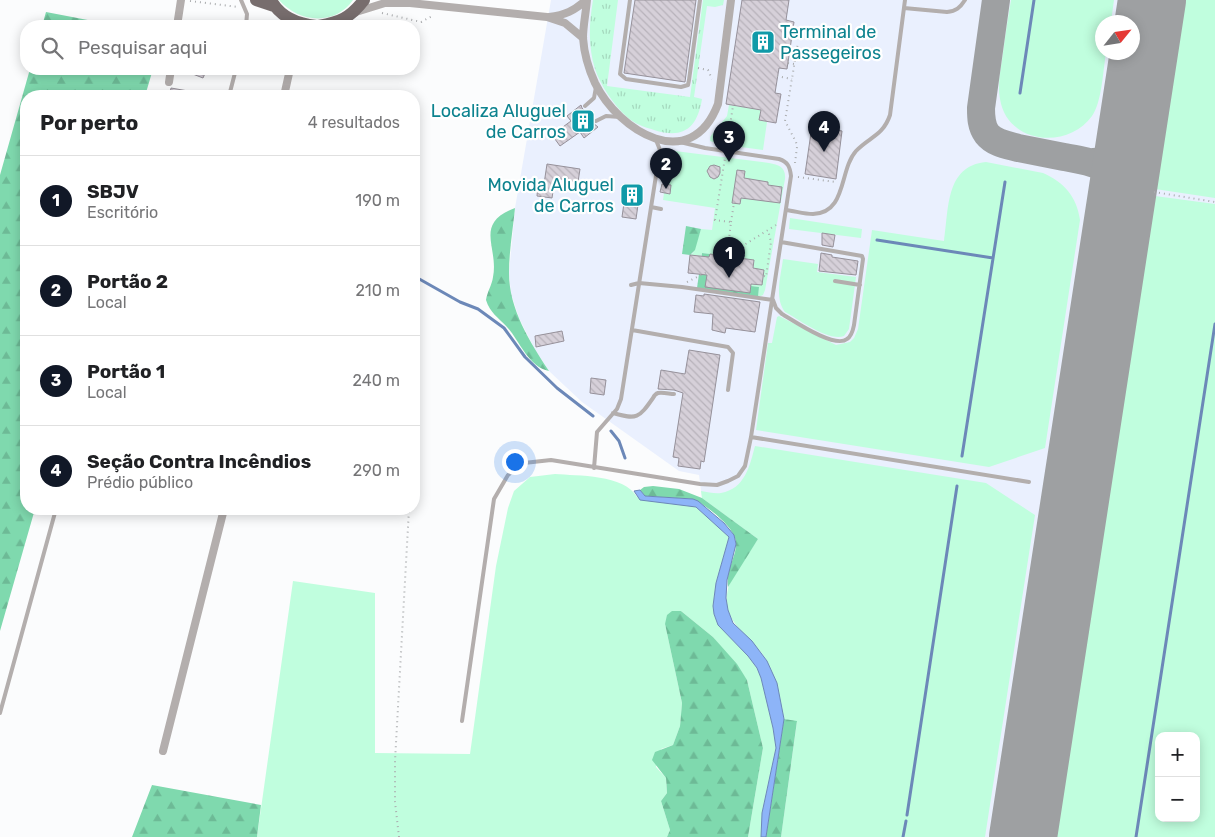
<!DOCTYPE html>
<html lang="pt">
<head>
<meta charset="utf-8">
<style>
  :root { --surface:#fff; --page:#f2f2f2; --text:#202124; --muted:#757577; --line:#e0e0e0; --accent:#111827 }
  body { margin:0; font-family:Rubik,sans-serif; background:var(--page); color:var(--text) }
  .controls { position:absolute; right:15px; bottom:15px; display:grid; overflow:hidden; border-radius:10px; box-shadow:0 2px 12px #0003 }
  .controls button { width:45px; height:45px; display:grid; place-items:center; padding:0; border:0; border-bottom:1px solid var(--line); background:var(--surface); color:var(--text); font:25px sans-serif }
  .compass { position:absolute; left:1095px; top:15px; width:45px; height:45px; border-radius:50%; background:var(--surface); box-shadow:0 2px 12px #0003; rotate:60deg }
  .you { position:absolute; left:514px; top:461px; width:18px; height:18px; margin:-12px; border:4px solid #fff; border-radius:50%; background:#1a73e8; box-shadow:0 0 0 8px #1a73e833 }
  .badge { display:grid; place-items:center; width:32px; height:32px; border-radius:50%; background:var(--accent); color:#fff; font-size:16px; font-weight:700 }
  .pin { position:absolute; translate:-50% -41px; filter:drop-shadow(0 1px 2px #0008) }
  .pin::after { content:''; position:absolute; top:26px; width:18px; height:15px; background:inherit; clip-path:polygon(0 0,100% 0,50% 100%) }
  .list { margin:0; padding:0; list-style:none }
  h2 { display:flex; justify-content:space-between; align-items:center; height:65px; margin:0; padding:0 20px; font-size:21px }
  h2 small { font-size:16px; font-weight:400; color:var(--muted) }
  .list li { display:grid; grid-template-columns:32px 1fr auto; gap:15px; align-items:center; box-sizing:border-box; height:90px; padding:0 20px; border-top:1px solid var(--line) }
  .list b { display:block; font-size:19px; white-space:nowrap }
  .list p { margin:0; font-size:16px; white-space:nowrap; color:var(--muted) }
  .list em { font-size:16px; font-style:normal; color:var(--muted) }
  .icon { flex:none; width:28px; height:28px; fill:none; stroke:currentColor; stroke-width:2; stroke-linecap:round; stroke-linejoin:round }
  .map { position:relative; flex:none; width:1215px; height:837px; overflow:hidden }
  .search { position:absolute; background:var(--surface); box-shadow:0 2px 12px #0003; left:20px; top:20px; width:400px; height:55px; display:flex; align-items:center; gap:12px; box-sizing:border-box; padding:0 18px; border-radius:20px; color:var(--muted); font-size:19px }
  .panel { position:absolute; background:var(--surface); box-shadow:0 2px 12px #0003; left:20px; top:90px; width:400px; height:425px; border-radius:20px }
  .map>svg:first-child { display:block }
</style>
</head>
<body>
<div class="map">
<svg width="1215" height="837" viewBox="0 0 1215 837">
  <defs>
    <pattern id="forest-firs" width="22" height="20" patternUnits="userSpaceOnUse" patternTransform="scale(1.25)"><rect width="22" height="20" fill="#7fd9ae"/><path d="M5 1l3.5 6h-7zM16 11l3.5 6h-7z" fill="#6dba96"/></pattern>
    <pattern id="park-tufts" width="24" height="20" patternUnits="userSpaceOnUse" patternTransform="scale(1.25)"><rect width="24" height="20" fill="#c0fede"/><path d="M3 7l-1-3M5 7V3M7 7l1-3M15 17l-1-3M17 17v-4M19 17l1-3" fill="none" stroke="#a5d9be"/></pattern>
    <pattern id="building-back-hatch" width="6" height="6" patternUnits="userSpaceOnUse" patternTransform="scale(1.25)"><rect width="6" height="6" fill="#d6d0d9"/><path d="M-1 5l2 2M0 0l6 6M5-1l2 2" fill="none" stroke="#b7b2ba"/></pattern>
  </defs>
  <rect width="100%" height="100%" fill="#fbfcfd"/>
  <path fill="#eaf0fe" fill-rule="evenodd" d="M551 0H1215V837H781L797 722 784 719 777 683 728 587 758 539 702 498 699 475 679 471 582 402 549 371 534 348 519 318 511 294 509 273 515 208ZM1102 22H1132V52H1102ZM1159 736H1196V818H1159Z"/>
  <path fill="#c0fede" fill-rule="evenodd" d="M279 0H353C335 26 299 23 279 0Z
    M1011 0H1114L1111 22H1102V52L1106 53C1103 70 1102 102 1092 116 1068 150 1007 144 1000 99 997 84 1001 68 1003 53 1005 36 1008 18 1011 0Z
    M1185 0H1215V198L1155 189Z
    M729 105 761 110 759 120 767 122 763 150 719 144 710 141V137L727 116Z
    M667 150 769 163C779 165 786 167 785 179L765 290 763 295 758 297 759 287 751 286 754 260 702 253 701 256 690 255 693 253 701 229 712 230 715 208 663 200 664 193 670 194 671 186 663 184Z
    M986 162 1043 173C1064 182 1077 197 1080 220L1045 448 989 467 756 430 768 343H772L777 317 779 316 836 345 850 342 854 338 858 329 872 230 944 241C949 209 945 166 986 162Z
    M1155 196 1215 204V837H1056ZM1159 736H1196V818H1159Z
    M790 218 862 229 861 238 789 229Z
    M783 259 818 264 817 272 856 277 849 329 844 336C829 342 798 319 785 312 774 298 781 275 783 259Z
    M755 446 986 483 1035 515 985 837H781L797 722 784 719C780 699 777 681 768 663 755 636 719 625 728 589 730 578 751 550 758 539L702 498 701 491C708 492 715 494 721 493 745 489 750 465 755 446Z
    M555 474C578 476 624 474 637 497L696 507 729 537 716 583 713 606 714 614 718 625 748 656 757 668 761 678 773 728 776 748 762 813 761 837H748L763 748 747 680 713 637 681 611 665 624 682 703 680 726 673 745 661 749 656 767 666 778 667 793 661 801 670 830 667 837H257L293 581 375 593V753L470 754 496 566 508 508 514 491 530 477Z"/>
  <path fill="url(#forest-firs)" d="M46 12 119 26H42Z
    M30 69H153L145 96H26V509H35L0 631V175Z
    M515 208C513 229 509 251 509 273 509 309 530 342 549 371 529 368 519 340 507 327 498 317 490 313 486 300 487 292 492 285 493 277 499 247 473 224 515 208Z
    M686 226 701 229 695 250 690 255 682 254Z
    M702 253 710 254 706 285 750 291 751 286 759 287 758 297 697 288Z
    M653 486 679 489 702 498 758 539 728 587C726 574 732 563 735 552 736 547 737 541 734 536 729 523 705 504 692 499L645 496 640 490 644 487Z
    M672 611H681L713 637 737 664 747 680 763 748 748 837H667L670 830 661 801 667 793 666 778 652 760 655 752 673 745 680 726 682 703 665 624 667 615Z
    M784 719 797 721 781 837H766Z
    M152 785 261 805 257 837H132Z"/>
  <path fill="url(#park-tufts)" d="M593 0H618L607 86 690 97 703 0H724L723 5 715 7 707 6 694 97 702 99C697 129 683 139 654 130 644 127 635 124 627 117 613 104 601 86 595 69 588 46 589 23 593 0Z"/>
  <path fill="#8db4f8" stroke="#6c88b8" d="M640 490 645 496 693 499 698 501 724 523 734 535 736 544 727 580 726 598 728 610 733 623 752 641 767 661 777 683 784 719 766 837H761L762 813 776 748 773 728 761 678 757 668 748 656 718 625 714 614 713 606 716 583 729 537 696 507 640 500 634 491Z"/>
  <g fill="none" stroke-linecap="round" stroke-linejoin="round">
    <path stroke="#6c88b8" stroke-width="3" d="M1020 93 1034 0
      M877 240 993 258
      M414 276 460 302 478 309 504 328 525 357 557 388 593 416
      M611 431 619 441 625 458
      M962 456 1005 182
      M907 815 957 486
      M903 837 906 821
      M1136 837 1215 324"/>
    <path stroke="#9ea0a2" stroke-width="28" d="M996 0 981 108C981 117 981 126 987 134 994 143 1007 145 1018 148 1034 151 1049 154 1064 157 1092 162 1112 164 1122 194
      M1093 162C1110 161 1121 154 1130 140"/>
    <path stroke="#9ea0a2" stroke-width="68" d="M1023 837 1152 0"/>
  </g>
  <path fill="url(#building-back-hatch)" stroke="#96919a" d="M635 0H696L685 82 624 73Z
    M742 0H789L786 20 794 22 787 69 779 68 775 93 781 94 776 123 759 120 761 110 726 104Z
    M180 69H207L203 78Z
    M171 88 194 92V96H169Z
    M581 105 582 108 593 119V123L598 127 584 138 580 132 560 146 552 135 571 121 567 116Z
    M812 126 842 131 836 179 805 174Z
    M547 164 580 169 578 182 555 178 552 198 537 196 538 183 544 184Z
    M714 165 720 167V173L718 177 714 179 710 177 707 171 710 166Z
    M737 170 745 171 744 178 768 182V185L782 187 780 203 741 198 740 204 732 203Z
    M662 184 671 185 670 194 660 192Z
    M626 189 640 191 636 219 622 217Z
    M822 233 835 235 833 247 822 245Z
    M821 253 832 255V257L858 261 856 275 819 271Z
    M710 254 754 260 753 268 764 270 762 285 751 284 750 293 705 287 707 275 688 273 690 255 709 257Z
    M704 294 760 302 755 332 726 328 725 333 712 330 713 314 694 312 696 295 704 296Z
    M562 331 564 341 536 347 535 336Z
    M689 350 720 355 704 462 701 461 700 469 678 466 679 458 673 457 683 393 674 390 658 389 661 370 685 374Z
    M591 378 606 380 604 395 590 393Z"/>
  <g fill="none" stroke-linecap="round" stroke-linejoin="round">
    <path stroke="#aaacae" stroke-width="2" stroke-dasharray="1 4" stroke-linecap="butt" d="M190 1 238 7
      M382 13 421 22 434 15
      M788 63 794 64
      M698 68 708 70 712 79
      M777 76 792 79
      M727 144 733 106
      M795 163 797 147 796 142 785 121 798 42
      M798 177 836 182
      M1154 192 1215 202
      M714 220 731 222 727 256
      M715 220 725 158
      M731 222 734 203
      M742 258 744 245 776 225
      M764 276 766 277 771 242 768 230
      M687 282 707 272
      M414 313 418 347 414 428
      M399 837 395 802V761L409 509"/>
    <path stroke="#b3aead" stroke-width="4" d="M241 0 247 14 246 26
      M630 0 620 74 626 79 681 87 688 85 689 80 700 0
      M904 8 947 12C956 11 960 8 965 0
      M229 96 236 69
      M585 106 594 98 596 87
      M596 121 606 116 620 117
      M651 207 661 209
      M786 210C795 211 804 214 813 214 847 213 839 170 856 151 869 137 883 136 890 115L905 0
      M835 281 860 285
      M631 285 639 283 682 287 773 300
      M773 300 776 308 782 314C794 321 835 349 847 339 852 336 853 330 854 325L863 259 862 256 781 242
      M632 330 728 347 733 353 728 390
      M613 413C637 420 639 418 653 398 654 396 655 394 658 393 663 392 670 394 674 394
      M751 437 1029 482
      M594 468 597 432 617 409 621 399 660 150 656 140
      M0 713 56 509
      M462 721 494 499 508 475 524 463 551 460 700 484 717 485 728 481 738 476 745 466 751 437 791 176C790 167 788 162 779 159L705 148 680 142"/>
    <path stroke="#b3aead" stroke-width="8" d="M587 0C586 12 583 26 583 38 584 52 589 70 595 83 619 132 691 175 718 104L731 0
      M356 12 385 3H410L547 17 565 23 583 38
      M549 17C565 15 574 11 586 0
      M177 26 181 0
      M169 82 171 69
      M284 96 290 69
      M163 751 224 509"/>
    <path stroke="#776d6d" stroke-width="12" d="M256 0 274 6
      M271 0C280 17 298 24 316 26
      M319 26C340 22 350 18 364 0"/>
  </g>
  <defs>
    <g id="building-square" transform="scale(1.25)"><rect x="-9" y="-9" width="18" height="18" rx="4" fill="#0f9aa8" stroke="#fff"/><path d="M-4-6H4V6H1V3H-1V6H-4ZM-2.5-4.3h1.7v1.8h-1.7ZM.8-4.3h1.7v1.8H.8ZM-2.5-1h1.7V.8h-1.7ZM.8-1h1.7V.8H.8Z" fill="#fff"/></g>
  </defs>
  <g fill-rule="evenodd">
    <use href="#building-square" x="763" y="42"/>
    <use href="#building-square" x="583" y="121"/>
    <use href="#building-square" x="632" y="195"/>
  </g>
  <g text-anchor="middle" stroke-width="4.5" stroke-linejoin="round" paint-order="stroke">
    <g font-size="18" fill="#0d838f" stroke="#fff" text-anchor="end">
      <text x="780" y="38" text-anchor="start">Terminal de<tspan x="780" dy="21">Passegeiros</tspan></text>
      <text x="566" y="117">Localiza Aluguel<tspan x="566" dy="21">de Carros</tspan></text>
      <text x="614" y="191">Movida Aluguel<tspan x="614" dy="21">de Carros</tspan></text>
    </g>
  </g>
</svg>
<div class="controls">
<button>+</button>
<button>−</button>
</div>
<svg class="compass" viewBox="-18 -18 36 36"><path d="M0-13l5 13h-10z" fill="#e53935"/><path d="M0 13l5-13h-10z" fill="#757577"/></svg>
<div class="you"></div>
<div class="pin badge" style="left:729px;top:278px">1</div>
<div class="pin badge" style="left:666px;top:189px">2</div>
<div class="pin badge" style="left:729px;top:162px">3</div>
<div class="pin badge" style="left:824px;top:152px">4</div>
<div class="search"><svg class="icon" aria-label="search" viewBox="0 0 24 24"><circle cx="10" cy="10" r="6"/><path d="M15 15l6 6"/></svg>Pesquisar aqui</div>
<section class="panel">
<h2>Por perto<small>4 resultados</small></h2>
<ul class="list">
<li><span class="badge">1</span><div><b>SBJV</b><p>Escritório</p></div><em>190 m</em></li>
<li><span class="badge">2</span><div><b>Portão 2</b><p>Local</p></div><em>210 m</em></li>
<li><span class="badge">3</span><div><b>Portão 1</b><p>Local</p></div><em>240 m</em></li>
<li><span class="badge">4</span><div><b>Seção Contra Incêndios</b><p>Prédio público</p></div><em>290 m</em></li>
</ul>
</section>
</div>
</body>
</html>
